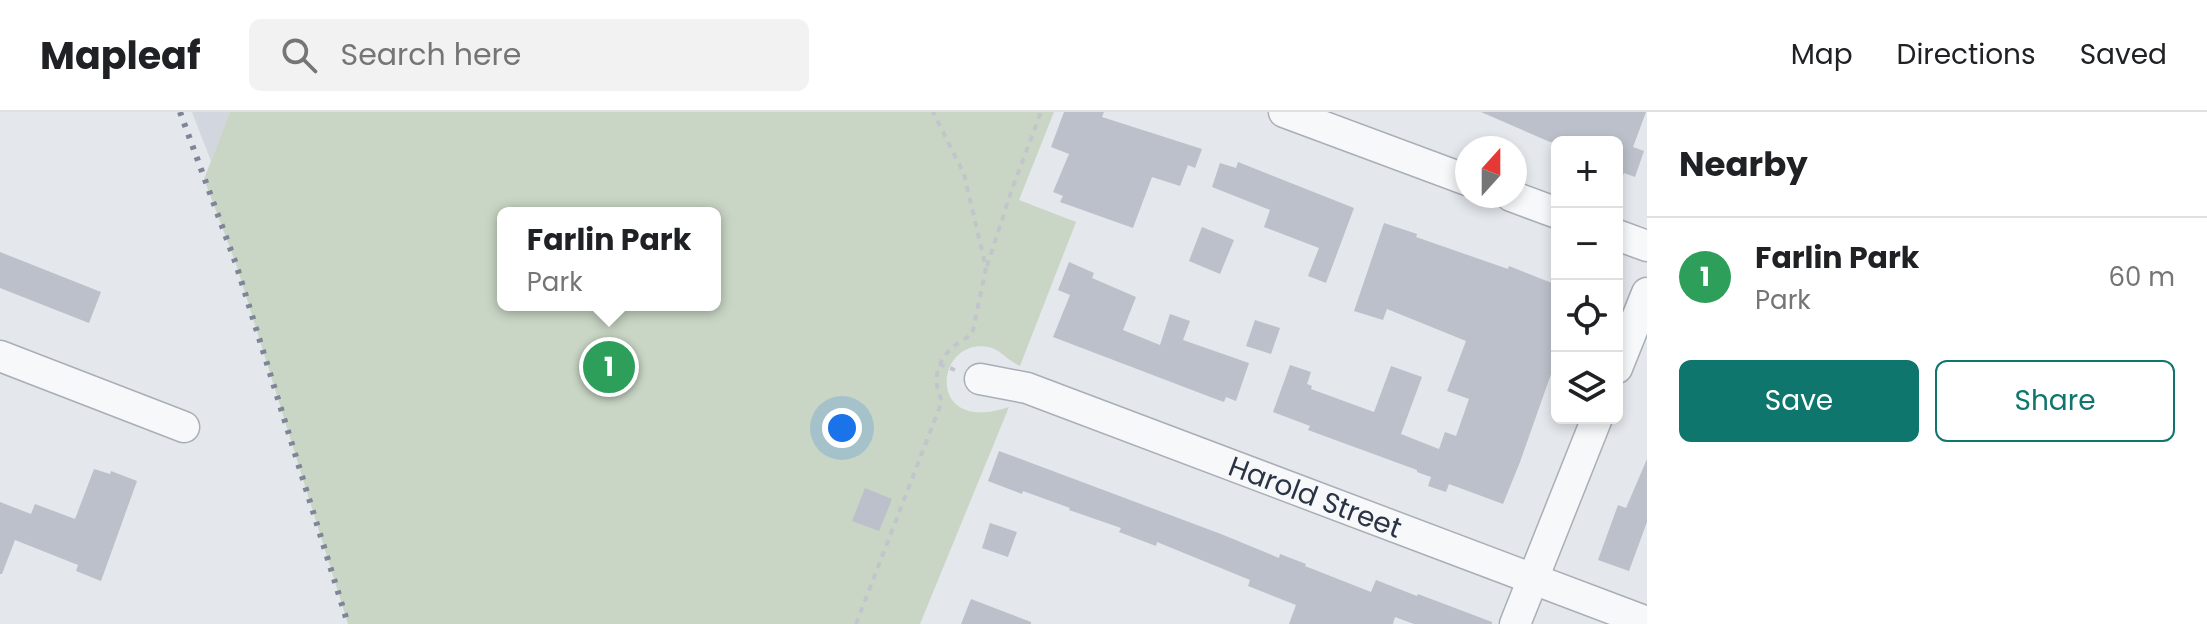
<!DOCTYPE html>
<html lang="en">
<head>
<meta charset="utf-8">
<style>
  :root { --surface:#fff; --page:#f2f2f2; --text:#202124; --muted:#757577; --line:#e0e0e0; --accent:#0f766e }
  body { margin:0; font-family:Poppins,sans-serif; background:var(--page); color:var(--text) }
  .controls { position:absolute; right:24px; top:24px; display:grid; overflow:hidden; border-radius:12px; box-shadow:0 4px 12px #0003 }
  .controls button { width:72px; height:72px; display:grid; place-items:center; padding:0; border:0; border-bottom:2px solid var(--line); background:var(--surface); color:var(--text); font:40px sans-serif }
  .compass { position:absolute; left:1455px; top:24px; width:72px; height:72px; border-radius:50%; background:var(--surface); box-shadow:0 4px 12px #0003; rotate:21deg }
  .you { position:absolute; left:842px; top:316px; width:28px; height:28px; margin:-20px; border:6px solid #fff; border-radius:50%; background:#1a73e8; box-shadow:0 0 0 12px #1a73e833 }
  .badge { display:grid; place-items:center; width:52px; height:52px; border-radius:50%; background:var(--accent); color:#fff; font-size:26px; font-weight:700 }
  .pin { position:absolute; translate:-50% -50%; border:4px solid #fff; box-shadow:0 2px 8px #0006 }
  .popup { position:absolute; left:497px; top:95px; width:224px; height:104px; box-sizing:border-box; display:grid; place-content:center; border-radius:12px; background:var(--surface); filter:drop-shadow(0 2px 6px #0005); font-size:26px; white-space:nowrap; color:var(--muted) }
  .popup b { font-size:30px; color:var(--text) }
  .popup::after { content:''; position:absolute; left:50%; top:100%; margin-left:-16px; border:16px solid transparent; border-top-color:var(--surface) }
  .list { margin:0; padding:0; list-style:none }
  h2 { display:flex; justify-content:space-between; align-items:center; height:104px; margin:0; padding:0 32px; font-size:34px }
  h2 small { font-size:26px; font-weight:400; color:var(--muted) }
  .list li { display:grid; grid-template-columns:52px 1fr auto; gap:24px; align-items:center; box-sizing:border-box; height:120px; padding:0 32px; border-top:2px solid var(--line) }
  .list b { display:block; font-size:30px; white-space:nowrap }
  .list p { margin:0; font-size:26px; white-space:nowrap; color:var(--muted) }
  .list em { font-size:26px; font-style:normal; color:var(--muted) }
  .actions { display:flex; gap:16px; padding:24px 32px }
  .actions a { flex:1; padding:18px 0; border:2px solid var(--accent); border-radius:12px; text-align:center; font-size:28px; color:var(--accent) }
  .actions .main { background:var(--accent); color:#fff }
  .icon { flex:none; width:44px; height:44px; fill:none; stroke:currentColor; stroke-width:2; stroke-linecap:round; stroke-linejoin:round }
  .map { position:relative; flex:none; width:1647px; height:512px; overflow:hidden }
  header { display:flex; align-items:center; gap:48px; box-sizing:border-box; height:112px; padding:0 40px; background:var(--surface); border-bottom:2px solid var(--line) }
  header strong { font-size:38px }
  nav { display:flex; gap:44px; margin-inline-start:auto; font-size:28px }
  .search { width:560px; height:72px; background:var(--page); display:flex; align-items:center; gap:20px; box-sizing:border-box; padding:0 28px; border-radius:12px; color:var(--muted); font-size:30px }
  main { display:flex }
  aside { flex:1; background:var(--surface) }
  .map>svg:first-child { display:block }
</style>
</head>
<body>
<header>
<strong>Mapleaf</strong>
<div class="search"><svg class="icon" aria-label="search" viewBox="0 0 24 24"><circle cx="10" cy="10" r="6"/><path d="M15 15l6 6"/></svg>Search here</div>
<nav><a>Map</a><a>Directions</a><a>Saved</a></nav>
</header>
<main>
<div class="map">
<svg width="1647" height="512" viewBox="0 0 1647 512">
  <rect width="100%" height="100%" fill="#e4e7ec"/>
  <path fill="#d2d6de" d="M192 0H230L211 49Z"/>
  <path fill="#c9d6c5" fill-rule="evenodd" d="M230 0H1054L1019 88 1076 110 1020 254C1008 249 1000 237 988 235 935 225 924 324 1009 295L920 512H348L236 152 204 67ZM503 101H715V193H503Z"/>
  <path fill="#bbc0ca" d="M1064 0H1104L1102 5 1202 37 1195 56 1188 53 1180 74 1152 65 1133 116 1060 90 1063 84 1053 80 1069 42 1051 35Z
    M1481 0H1646L1633 35 1644 39 1635 65 1624 61 1619 73H1617V30H1550Z
    M1238 50 1354 96 1326 171 1308 164 1319 136 1264 115 1270 98 1212 75 1220 51 1236 56Z
    M1384 111 1417 122 1416 125 1508 157 1509 154 1557 173V245L1520 350 1503 392 1449 372 1446 380 1428 374 1431 365 1417 360V358L1308 318 1310 314 1273 300 1290 253 1311 260 1307 272 1312 274 1311 277 1374 300 1391 254 1422 265 1401 322 1439 337 1445 320 1456 324 1469 287 1447 279 1466 229 1387 197 1383 208 1354 199Z
    M1202 115 1234 128 1220 162 1189 149Z
    M0 140 101 180 89 211 0 176Z
    M1069 150 1094 161 1092 166 1136 185 1123 218 1160 233 1170 202 1190 209 1183 228 1249 251 1236 289 1226 285 1224 290 1213 286 1053 225 1070 183 1058 178Z
    M1255 208 1280 216 1271 242 1246 234Z
    M999 339 1221 422 1279 446 1280 442 1306 452 1305 454 1371 480 1376 468 1417 484 1418 482 1492 510V512H1414L1395 505 1393 512H1289L1296 493 1248 474 1250 468 1157 430 1156 434 1119 420 1121 416 1069 398 1070 396 1023 379 1022 382 988 369Z
    M1647 347V410L1629 459 1598 448 1618 393 1626 396Z
    M94 357 110 362 111 359 137 369 101 469 76 459 78 453 15 428 2 462H0V390L31 402 35 392 75 407Z
    M865 376 892 387 879 419 852 409Z
    M990 411 1017 420 1008 445 982 436Z
    M971 487 1031 510V512H961Z"/>
  <g fill="none" stroke-linecap="round" stroke-linejoin="round">
    <g stroke="#a9aeb7" stroke-width="33">
      <g id="street">
        <path d="M1284 0 1467 68"/>
        <path d="M1511 84 1557 101"/>
        <path d="M1617 123 1647 134"/>
        <path d="M0 244 184 315"/>
        <path d="M1617 256 1647 181"/>
        <path id="s1" d="M980 267 1027 276 1647 510"/>
        <path d="M1515 512 1597 306"/>
      </g>
    </g>
    <path stroke="#c2c5cb" stroke-width="4" stroke-dasharray="6 6" stroke-linecap="butt" d="M987 154 1012 77 1041 0
      M939 252 955 258
      M856 512 942 289C927 260 945 235 972 223L986 156 964 62 933 0"/>
    <use href="#street" stroke="#f7f8fa" stroke-width="30"/>
    <path stroke="#7d8696" stroke-width="6" stroke-dasharray="4 8" stroke-linecap="butt" d="M180 0 236 152 348 512"/>
  </g>
  <g text-anchor="middle" stroke-width="7" stroke-linejoin="round" paint-order="stroke">
    <g font-size="28" fill="#2b3445" stroke="#f4f6f9">
      <text dy="10" stroke="none"><textPath href="#s1" startOffset="356">Harold Street</textPath></text>
    </g>
  </g>
</svg>
<div class="controls">
<button>+</button>
<button>−</button>
<button><svg class="icon" aria-label="locate" viewBox="0 0 24 24"><circle cx="12" cy="12" r="6"/><path d="M12 2v4M12 18v4M2 12h4M18 12h4"/></svg></button>
<button><svg class="icon" aria-label="layers" viewBox="0 0 24 24"><path d="M12 4l9 5-9 5-9-5zM3 14l9 5 9-5"/></svg></button>
</div>
<svg class="compass" viewBox="-18 -18 36 36"><path d="M0-13l5 13h-10z" fill="#e53935"/><path d="M0 13l5-13h-10z" fill="#757577"/></svg>
<div class="you"></div>
<div class="pin badge" style="left:609px;top:255px;background:#2e9e5b">1</div>
<div class="popup"><b>Farlin Park</b>Park</div>
</div>
<aside>
<h2>Nearby<small></small></h2>
<ul class="list">
<li><span class="badge" style="background:#2e9e5b">1</span><div><b>Farlin Park</b><p>Park</p></div><em>60 m</em></li>
</ul>
<div class="actions"><a class="main">Save</a><a>Share</a></div>
</aside>
</main>
</body>
</html>
